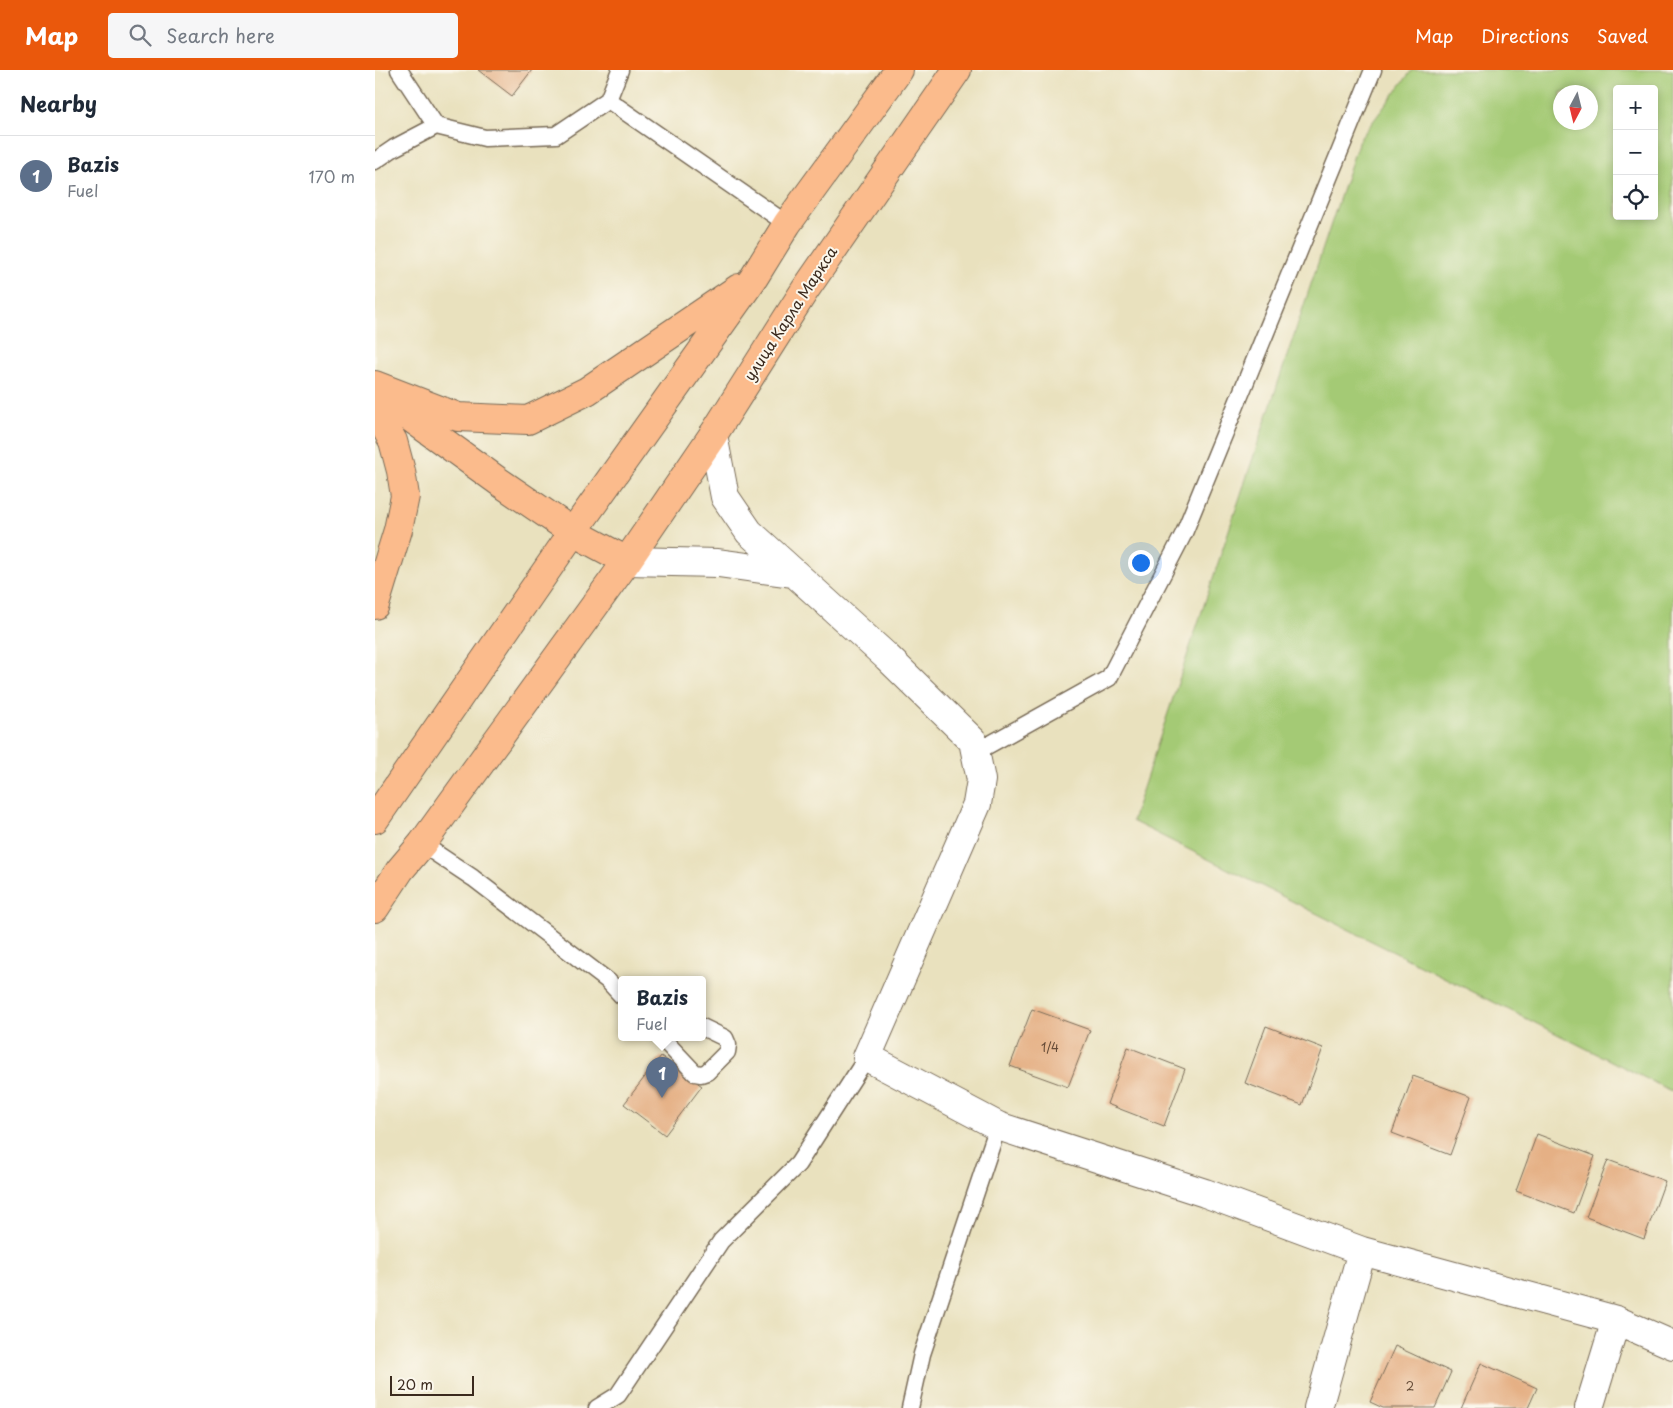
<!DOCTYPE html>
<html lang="en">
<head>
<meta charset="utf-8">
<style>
  :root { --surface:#fff; --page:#f6f6f7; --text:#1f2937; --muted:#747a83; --line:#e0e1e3; --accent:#ea580c }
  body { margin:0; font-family:"Playpen Sans",sans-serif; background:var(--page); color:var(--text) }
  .controls { position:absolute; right:15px; top:15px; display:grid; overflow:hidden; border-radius:5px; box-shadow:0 2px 8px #0003 }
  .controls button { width:45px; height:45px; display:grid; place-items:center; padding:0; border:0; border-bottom:1px solid var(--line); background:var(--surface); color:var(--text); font:25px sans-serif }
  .compass { position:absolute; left:1178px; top:15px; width:45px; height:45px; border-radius:50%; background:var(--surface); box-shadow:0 2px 8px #0003; rotate:187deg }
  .scale { position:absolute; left:15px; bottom:12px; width:84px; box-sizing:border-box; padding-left:5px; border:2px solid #3b2a1e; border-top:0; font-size:14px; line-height:18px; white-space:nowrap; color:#3b2a1e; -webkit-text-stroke:4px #fbf7ec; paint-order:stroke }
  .you { position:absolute; left:765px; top:492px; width:18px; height:18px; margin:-12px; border:4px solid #fff; border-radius:50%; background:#1a73e8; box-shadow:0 0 0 8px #1a73e833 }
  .badge { display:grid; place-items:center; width:32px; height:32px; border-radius:50%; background:var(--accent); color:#fff; font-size:16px; font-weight:700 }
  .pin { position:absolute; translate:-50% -41px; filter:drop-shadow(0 1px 2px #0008) }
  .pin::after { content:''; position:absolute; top:26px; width:18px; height:15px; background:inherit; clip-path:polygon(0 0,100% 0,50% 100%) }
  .popup { position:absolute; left:243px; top:906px; width:88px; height:65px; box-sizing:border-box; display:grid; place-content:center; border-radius:5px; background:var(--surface); filter:drop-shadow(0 1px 4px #0005); font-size:16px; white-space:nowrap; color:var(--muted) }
  .popup b { font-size:19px; color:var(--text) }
  .popup::after { content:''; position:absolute; left:50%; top:100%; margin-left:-10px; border:10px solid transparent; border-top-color:var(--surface) }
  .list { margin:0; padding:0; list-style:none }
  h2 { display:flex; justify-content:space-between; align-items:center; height:65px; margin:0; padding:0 20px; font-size:21px }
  h2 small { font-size:16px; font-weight:400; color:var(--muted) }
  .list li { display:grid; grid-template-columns:32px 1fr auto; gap:15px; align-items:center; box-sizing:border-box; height:80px; padding:0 20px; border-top:1px solid var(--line) }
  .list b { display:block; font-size:19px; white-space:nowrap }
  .list p { margin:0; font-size:16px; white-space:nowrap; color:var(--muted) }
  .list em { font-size:16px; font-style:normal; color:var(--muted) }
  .icon { flex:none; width:28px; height:28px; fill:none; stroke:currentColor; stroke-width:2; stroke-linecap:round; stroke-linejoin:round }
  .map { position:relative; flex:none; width:1298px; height:1338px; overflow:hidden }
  header { display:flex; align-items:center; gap:30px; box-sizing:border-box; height:70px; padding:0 25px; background:var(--accent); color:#fff }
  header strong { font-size:24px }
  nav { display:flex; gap:28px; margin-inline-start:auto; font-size:18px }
  .search { width:350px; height:45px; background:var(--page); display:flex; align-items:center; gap:12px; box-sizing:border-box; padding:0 18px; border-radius:5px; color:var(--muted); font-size:19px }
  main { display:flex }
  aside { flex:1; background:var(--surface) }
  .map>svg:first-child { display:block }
</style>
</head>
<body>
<header>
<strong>Map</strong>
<div class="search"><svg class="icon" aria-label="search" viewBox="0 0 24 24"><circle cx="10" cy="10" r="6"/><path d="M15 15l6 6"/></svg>Search here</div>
<nav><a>Map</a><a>Directions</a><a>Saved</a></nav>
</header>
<main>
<aside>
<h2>Nearby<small></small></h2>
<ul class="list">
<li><span class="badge" style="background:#5c6f8a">1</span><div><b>Bazis</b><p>Fuel</p></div><em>170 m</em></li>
</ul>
</aside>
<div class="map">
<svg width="1298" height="1338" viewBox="0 0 1298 1338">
  <rect width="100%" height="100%" fill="#fbf7ec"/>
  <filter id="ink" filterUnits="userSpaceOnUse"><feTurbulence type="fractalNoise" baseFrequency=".02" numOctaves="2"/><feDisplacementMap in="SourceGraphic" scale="10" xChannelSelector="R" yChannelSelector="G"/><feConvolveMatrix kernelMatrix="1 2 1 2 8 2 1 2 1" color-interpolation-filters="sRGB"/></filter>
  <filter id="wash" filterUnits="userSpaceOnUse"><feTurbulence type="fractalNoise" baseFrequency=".0096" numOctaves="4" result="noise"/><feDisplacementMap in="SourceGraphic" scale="20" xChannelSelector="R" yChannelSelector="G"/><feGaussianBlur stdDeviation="1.12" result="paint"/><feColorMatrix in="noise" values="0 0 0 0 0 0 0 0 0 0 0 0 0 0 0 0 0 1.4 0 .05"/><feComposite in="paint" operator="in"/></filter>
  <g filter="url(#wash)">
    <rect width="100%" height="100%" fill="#e9e1be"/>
    <path fill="#a4ca74" stroke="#707a49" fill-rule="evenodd" d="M1037 0H1298V1022L757 751 984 70ZM1242 19H1279V146H1242ZM1186 22H1216V52H1186Z"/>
    <g id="blocks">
      <path fill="#e5b085" d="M103 0H157L137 26Z
        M657 939 715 960 693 1017 635 996Z
        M891 956 948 978 927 1035 870 1013Z
        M753 977 810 999 789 1056 732 1034Z
        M286 986 327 1016 290 1065 249 1034Z
        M1038 1006 1096 1027 1075 1085 1017 1063Z
        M1162 1064 1220 1086 1199 1143 1141 1121Z
        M1233 1090 1290 1111 1269 1169 1211 1147Z
        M1020 1276 1076 1302 1060 1338H1008L995 1332Z
        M1106 1293 1162 1318 1153 1338H1086Z"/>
    </g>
  </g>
  <g filter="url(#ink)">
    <use href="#blocks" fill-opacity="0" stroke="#786a56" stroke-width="1"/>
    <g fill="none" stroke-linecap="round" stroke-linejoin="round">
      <g stroke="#786a56" stroke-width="19">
        <path id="lane" d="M24 0 61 56
          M233 30 245 0
          M0 91 19 78 61 56 110 68 181 65 233 30 412 154
          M601 682 734 608 809 463 998 0
          M47 774 98 808 233 911 247 926
          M286 967 320 1003 326 1004 332 1002 352 982 353 975 350 968 327 957
          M222 1338 243 1325 346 1171 423 1094 492 987
          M535 1338 547 1284 623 1056"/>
      </g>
      <g stroke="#786a56" stroke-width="30">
        <path id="street" d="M338 365 350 427 374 462 512 587 598 671 606 710 602 734 492 987 623 1056 830 1123 987 1181 1241 1250 1298 1275
          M252 491 343 493 417 503
          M943 1338 987 1181
          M1214 1338 1241 1250"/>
      </g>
      <g stroke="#786a56" stroke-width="30">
        <path id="primary" d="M0 315 83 347 153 350 212 321 364 218
          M11 330 123 411 198 462 252 491
          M0 339 18 371 26 401 30 426 23 460 0 535
          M0 749 198 462 378 209 412 154 524 0
          M0 838 25 800 47 774 252 491 338 365 430 220 582 0"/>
      </g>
      <use href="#lane" stroke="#fff" stroke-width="16"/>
      <use href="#street" stroke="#fff" stroke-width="28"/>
      <use href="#primary" stroke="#fbbb8c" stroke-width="28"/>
    </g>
  </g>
  <g text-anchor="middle" stroke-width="4" stroke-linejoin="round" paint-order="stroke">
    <g font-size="12" fill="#664c38">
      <text x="675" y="982">1/4</text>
      <text x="1035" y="1321">2</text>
    </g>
    <g font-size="15" fill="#3b2a1e" stroke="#fbf7ec">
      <text transform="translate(416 244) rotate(-57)" y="5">улица Карла Маркса</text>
    </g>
  </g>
</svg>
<div class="controls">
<button>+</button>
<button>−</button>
<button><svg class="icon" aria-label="locate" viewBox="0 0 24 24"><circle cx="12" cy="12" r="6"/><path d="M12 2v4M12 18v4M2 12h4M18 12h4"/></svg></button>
</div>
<svg class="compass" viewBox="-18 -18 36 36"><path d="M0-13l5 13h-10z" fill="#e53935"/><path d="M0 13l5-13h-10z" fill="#747a83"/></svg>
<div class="scale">20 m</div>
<div class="you"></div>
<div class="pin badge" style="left:287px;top:1028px;background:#5c6f8a">1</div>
<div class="popup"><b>Bazis</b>Fuel</div>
</div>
</main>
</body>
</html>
